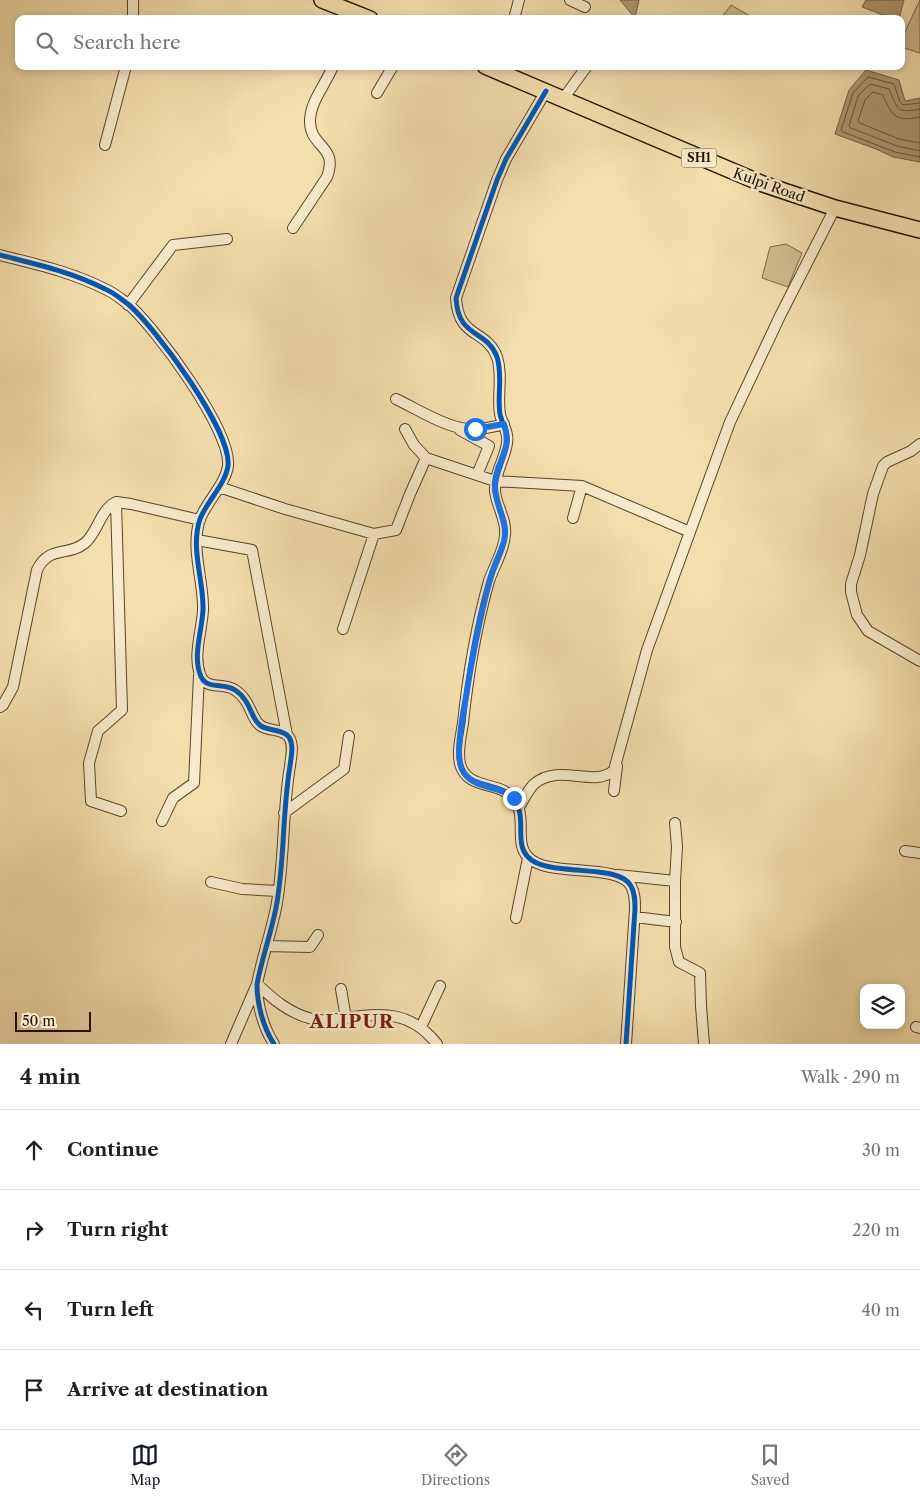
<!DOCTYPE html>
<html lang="en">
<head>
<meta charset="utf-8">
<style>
  :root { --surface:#fff; --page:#f2f2f2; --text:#202124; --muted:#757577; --line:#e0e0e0; --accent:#111827 }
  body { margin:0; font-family:"Libre Caslon Text",serif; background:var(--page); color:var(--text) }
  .controls { position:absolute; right:15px; bottom:15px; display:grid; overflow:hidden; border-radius:10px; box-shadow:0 2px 8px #0003 }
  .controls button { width:45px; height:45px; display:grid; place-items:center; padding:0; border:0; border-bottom:1px solid var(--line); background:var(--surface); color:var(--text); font:25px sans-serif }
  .scale { position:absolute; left:15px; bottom:12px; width:76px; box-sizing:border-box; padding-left:5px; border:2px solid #261000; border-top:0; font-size:14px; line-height:18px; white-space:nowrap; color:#261000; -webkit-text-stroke:4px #f8eaca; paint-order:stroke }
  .stop { position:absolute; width:15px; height:15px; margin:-11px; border:4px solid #1a73e8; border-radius:50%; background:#fff }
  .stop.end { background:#1a73e8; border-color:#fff; box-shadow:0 1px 5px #0008 }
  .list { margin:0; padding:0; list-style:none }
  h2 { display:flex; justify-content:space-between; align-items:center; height:65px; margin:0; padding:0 20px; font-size:21px }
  h2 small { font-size:16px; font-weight:400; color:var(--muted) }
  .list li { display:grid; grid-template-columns:32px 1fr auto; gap:15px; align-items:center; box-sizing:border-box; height:80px; padding:0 20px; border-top:1px solid var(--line) }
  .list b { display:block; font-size:19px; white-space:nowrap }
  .list em { font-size:16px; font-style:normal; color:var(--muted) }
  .icon { flex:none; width:28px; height:28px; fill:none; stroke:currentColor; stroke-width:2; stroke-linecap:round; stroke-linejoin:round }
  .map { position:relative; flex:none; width:920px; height:1044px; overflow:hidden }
  .search { position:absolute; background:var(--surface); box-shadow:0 2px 8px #0003; left:15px; right:15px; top:15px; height:55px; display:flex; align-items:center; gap:12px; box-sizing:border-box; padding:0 18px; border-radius:10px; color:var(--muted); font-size:19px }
  .sheet { height:385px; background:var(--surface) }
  nav { display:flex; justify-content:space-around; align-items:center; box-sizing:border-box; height:70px; border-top:1px solid var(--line); background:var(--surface); font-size:14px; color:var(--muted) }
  nav a { display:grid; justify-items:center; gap:2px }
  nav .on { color:var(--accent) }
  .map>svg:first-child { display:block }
</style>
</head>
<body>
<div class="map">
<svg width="920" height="1044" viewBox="0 0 920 1044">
  <rect width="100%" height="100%" fill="#f5deae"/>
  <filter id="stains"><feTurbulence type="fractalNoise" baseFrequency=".004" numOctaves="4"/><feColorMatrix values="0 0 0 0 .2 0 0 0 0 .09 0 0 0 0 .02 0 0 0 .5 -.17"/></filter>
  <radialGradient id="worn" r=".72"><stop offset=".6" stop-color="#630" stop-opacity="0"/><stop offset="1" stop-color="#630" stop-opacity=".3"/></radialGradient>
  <path fill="#d2bb90" stroke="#7c6648" d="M920 0V53L901 47V40Z
    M731 5 750 16 749 19H720Z
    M786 244 802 253 788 287 762 278 770 247Z"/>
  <path fill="#af9873" stroke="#786245" d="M620 0H639L635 18Z
    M866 0H904L899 19H894L862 7Z
    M866 70 899 80 905 101 920 98V162L893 157 876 149 835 134 849 90Z"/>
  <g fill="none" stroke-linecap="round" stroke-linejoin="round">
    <path stroke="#6a543a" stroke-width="1" d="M920 103 903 105 900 102 894 84 868 77 853 93 841 130 843 132 895 152 920 157
      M920 109C896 114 898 109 889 89L870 84 858 96 849 126 851 128 897 146 920 151
      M920 117C896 122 892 117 883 95L873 92 865 100 858 121 860 123 899 139 920 143"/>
    <g stroke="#5a442c" stroke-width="12">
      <path id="street" d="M570 0 585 7
        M133 19V0
        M514 19 519 0
        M546 91 506 159 497 180 456 298C458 339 487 329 497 357 503 375 497 396 500 414 502 424 509 432 507 443 505 459 494 474 495 491 496 505 507 520 505 535 504 551 494 566 489 581 476 627 468 675 463 723 461 736 457 751 460 764 467 790 498 781 512 797 529 815 513 842 528 857 547 878 618 862 631 886 635 893 635 901 635 909L626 1044
        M377 93 393 66
        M563 99 587 66
        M105 145 126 66
        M293 228 327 177C339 145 309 148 310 120 311 100 326 84 333 66
        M0 255C35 264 72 272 105 289 113 292 121 299 128 304 155 327 232 431 228 466 225 485 207 501 200 519 190 549 204 580 203 610 202 630 193 655 200 674 205 691 223 682 235 690 251 700 251 720 261 726 269 731 280 729 287 735 295 742 291 757 290 766 282 813 285 861 276 908 271 933 262 958 257 984 257 1004 263 1027 274 1044
        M128 305 173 245 227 239
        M396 399C415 408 440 424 461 428 475 431 490 428 504 424
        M405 429 414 445 426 458
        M460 430 489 446 477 475
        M920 444 911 451 887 462 883 466 873 494 860 555 851 584V592L857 615 868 631 920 661
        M219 487 285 509 374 534 396 530 410 494 426 458 495 481 582 486 690 532
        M116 502 122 710 98 731 89 763 91 801 121 811
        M573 518 582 486
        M197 540 252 550 287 735
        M343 629 374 534
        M0 707 3 705 13 687 37 570C49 545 68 557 85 543 98 532 100 510 116 502L131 504 200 520
        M614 791 617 766
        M519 807C524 799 528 790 534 784 560 762 594 789 614 770L647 650 730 422 780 316 835 208
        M284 813 344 769 349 736
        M162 821 173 798 194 783 199 675
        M675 823 677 847 675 881V947L679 962 700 973 701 1006 704 1044
        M905 851 920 853
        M618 875 675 881
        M211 882 242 889 278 891
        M635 917 676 922
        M516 918 528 858
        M266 946 310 947 318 935
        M341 989 346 1018
        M421 1027 440 986
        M916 1027 920 1028
        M231 1044 257 984C274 1000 289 1013 312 1019 323 1022 335 1019 346 1018 384 1012 412 1012 437 1044"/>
    </g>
    <g stroke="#261000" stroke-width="18">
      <path id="primary" d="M322 0 370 19
        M485 66 763 184 835 208 920 230"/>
    </g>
    <use href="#street" stroke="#f8eaca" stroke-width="10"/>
    <use href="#primary" stroke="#f5deae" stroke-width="15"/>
    <g stroke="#f8eaca" stroke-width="8">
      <path id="cycleway" d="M546 91 506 159 497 180 456 298C458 339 487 329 497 357 503 375 497 396 500 414 502 424 509 432 507 443 505 459 494 474 495 491 496 505 507 520 505 535 504 551 494 566 489 581 476 627 468 675 463 723 461 736 457 751 460 764 467 790 498 781 512 797 529 815 513 842 528 857 547 878 618 862 631 886 635 893 635 901 635 909L626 1044
        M0 255C35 264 72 272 105 289 113 292 121 299 128 304 155 327 232 431 228 466 225 485 207 501 200 519 190 549 204 580 203 610 202 630 193 655 200 674 205 691 223 682 235 690 251 700 251 720 261 726 269 731 280 729 287 735 295 742 291 757 290 766 282 813 285 861 276 908 271 933 262 958 257 984 257 1004 263 1027 274 1044"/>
    </g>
    <use href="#cycleway" stroke="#0057b8" stroke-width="5"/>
  </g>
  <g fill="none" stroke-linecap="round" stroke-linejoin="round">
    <path stroke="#1a73e8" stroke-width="6" d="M475 429 504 424C513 449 497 460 495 482 493 503 509 521 504 541 500 555 493 567 490 580 480 614 474 649 468 684 465 706 459 730 459 752 459 759 460 767 464 773 476 790 500 785 514 798"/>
  </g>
  <g text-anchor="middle" stroke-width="5" stroke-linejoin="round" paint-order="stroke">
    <rect fill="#f8eaca" stroke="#65513d" stroke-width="1" x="681.5" y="148.5" width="35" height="19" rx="4"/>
    <g font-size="12" font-weight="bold" fill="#261000">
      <text x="699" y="162">SH1</text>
    </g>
    <g font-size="14" fill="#261000" stroke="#f8eaca">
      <text transform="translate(769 185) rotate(20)" y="5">Kulpi Road</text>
    </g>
    <g font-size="19" font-weight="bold" letter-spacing="1" fill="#7a1f14" stroke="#f8eaca">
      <text x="352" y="1028">ALIPUR</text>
    </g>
  </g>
  <rect width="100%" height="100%" filter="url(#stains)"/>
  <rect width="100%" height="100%" fill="url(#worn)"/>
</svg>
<div class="controls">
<button><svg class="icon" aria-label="layers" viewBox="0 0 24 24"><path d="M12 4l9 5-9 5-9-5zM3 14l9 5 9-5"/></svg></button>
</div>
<div class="scale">50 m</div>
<div class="stop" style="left:475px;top:429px"></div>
<div class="stop end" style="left:514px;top:798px"></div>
<div class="search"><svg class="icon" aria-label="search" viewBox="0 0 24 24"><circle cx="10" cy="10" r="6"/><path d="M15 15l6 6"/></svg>Search here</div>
</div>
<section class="sheet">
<h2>4 min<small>Walk · 290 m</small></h2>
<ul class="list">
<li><svg class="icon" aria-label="ahead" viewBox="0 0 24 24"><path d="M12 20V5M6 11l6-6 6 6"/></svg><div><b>Continue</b></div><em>30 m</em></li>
<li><svg class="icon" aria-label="right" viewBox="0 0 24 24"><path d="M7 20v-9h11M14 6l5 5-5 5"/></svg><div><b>Turn right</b></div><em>220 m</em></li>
<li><svg class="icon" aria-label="left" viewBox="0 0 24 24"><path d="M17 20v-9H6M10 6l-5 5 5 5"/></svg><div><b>Turn left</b></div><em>40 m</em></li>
<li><svg class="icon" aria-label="arrive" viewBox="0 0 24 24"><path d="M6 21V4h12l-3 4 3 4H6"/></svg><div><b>Arrive at destination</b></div></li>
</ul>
</section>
<nav>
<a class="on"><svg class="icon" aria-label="map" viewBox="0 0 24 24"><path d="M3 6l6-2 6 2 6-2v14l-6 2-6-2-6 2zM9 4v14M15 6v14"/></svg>Map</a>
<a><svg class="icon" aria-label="directions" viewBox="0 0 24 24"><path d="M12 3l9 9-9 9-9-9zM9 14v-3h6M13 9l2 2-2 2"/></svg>Directions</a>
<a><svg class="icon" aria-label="saved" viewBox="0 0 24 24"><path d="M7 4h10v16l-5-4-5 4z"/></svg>Saved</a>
</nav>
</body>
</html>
